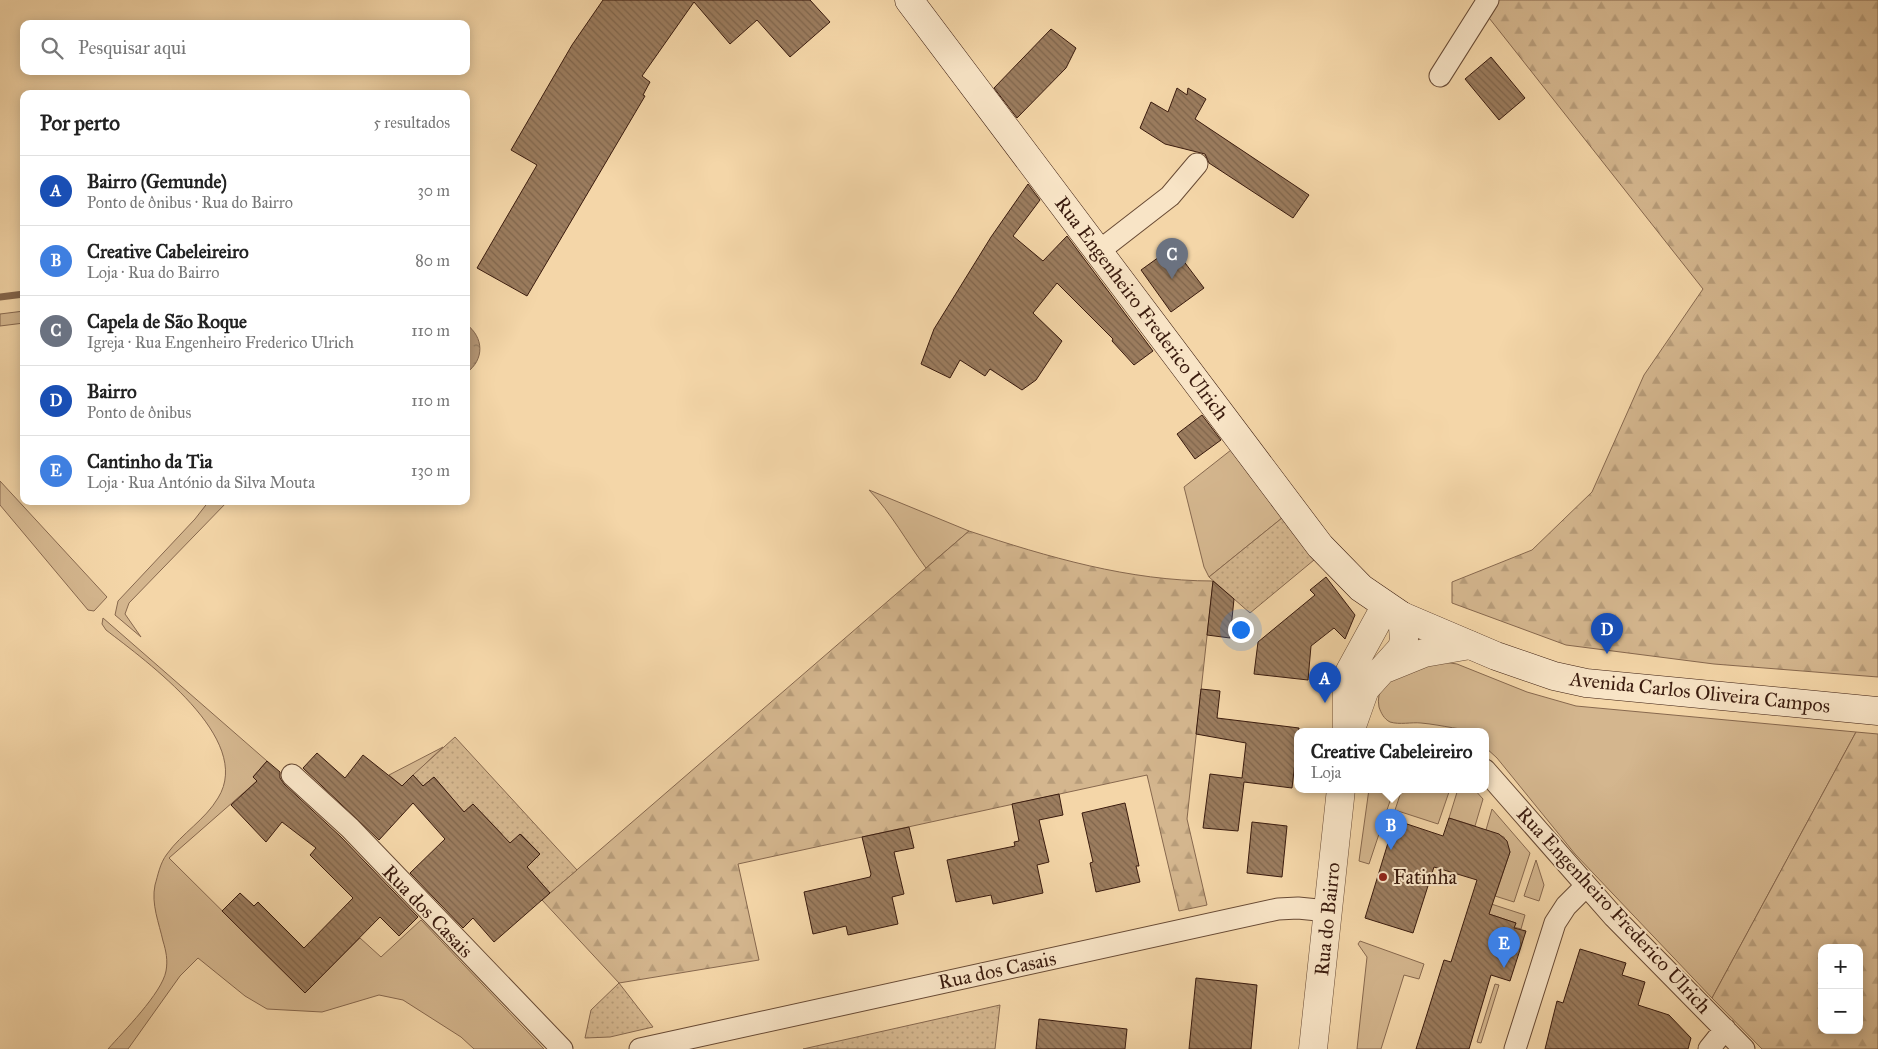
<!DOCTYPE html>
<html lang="pt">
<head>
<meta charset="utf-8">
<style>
  :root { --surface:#fff; --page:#f6f6f6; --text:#222; --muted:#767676; --line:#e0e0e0; --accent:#8f2418 }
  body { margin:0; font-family:"IM FELL Great Primer",serif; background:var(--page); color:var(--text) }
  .controls { position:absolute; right:15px; bottom:15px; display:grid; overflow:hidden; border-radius:10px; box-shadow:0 2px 12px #0003 }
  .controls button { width:45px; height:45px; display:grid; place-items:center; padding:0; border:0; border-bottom:1px solid var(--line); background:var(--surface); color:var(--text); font:25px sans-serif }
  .you { position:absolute; left:1240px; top:629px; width:18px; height:18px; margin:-12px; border:4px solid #fff; border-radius:50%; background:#1a73e8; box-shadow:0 0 0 8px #1a73e833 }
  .badge { display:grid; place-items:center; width:32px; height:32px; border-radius:50%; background:var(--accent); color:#fff; font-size:16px; font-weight:700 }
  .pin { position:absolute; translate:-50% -41px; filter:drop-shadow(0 1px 2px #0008) }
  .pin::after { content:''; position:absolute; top:26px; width:18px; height:15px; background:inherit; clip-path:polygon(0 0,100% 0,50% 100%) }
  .popup { position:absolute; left:1294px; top:728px; width:195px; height:65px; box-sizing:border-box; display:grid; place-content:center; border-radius:10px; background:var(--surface); filter:drop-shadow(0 1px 4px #0005); font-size:16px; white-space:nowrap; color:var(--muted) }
  .popup b { font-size:19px; color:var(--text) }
  .popup::after { content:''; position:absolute; left:50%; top:100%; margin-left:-10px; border:10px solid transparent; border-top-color:var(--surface) }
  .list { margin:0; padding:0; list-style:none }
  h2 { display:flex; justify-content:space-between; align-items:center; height:65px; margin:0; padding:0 20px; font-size:21px }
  h2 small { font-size:16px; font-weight:400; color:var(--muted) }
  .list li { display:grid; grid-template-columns:32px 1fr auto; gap:15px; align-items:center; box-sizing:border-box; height:70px; padding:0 20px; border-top:1px solid var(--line) }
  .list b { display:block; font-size:19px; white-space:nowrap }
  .list p { margin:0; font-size:16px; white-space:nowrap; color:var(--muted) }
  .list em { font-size:16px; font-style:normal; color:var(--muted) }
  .icon { flex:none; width:28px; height:28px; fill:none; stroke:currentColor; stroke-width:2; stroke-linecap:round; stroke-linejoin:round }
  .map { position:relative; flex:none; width:1878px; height:1049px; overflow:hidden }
  .search { position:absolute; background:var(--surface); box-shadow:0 2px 12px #0003; left:20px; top:20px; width:450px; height:55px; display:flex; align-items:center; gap:12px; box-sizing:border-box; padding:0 18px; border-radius:10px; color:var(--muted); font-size:19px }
  .panel { position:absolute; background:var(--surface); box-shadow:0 2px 12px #0003; left:20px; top:90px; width:450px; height:415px; border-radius:10px }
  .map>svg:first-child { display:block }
</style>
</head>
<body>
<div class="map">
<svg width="1878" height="1049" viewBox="0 0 1878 1049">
  <defs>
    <pattern id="forest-firs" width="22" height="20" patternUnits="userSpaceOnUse" patternTransform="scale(1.25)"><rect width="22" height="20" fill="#d4b68e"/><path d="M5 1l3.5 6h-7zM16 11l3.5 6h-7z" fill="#b79c79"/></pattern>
    <pattern id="garden-dots" width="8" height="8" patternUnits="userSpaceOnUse" patternTransform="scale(1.25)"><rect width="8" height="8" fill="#d4b68e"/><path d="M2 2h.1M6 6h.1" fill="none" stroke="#b79c79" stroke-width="1.8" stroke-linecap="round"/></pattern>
    <pattern id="water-ripples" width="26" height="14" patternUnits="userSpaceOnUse" patternTransform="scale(1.25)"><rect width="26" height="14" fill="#b59674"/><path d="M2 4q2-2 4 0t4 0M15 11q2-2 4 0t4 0" fill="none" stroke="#947a5e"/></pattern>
    <pattern id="building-back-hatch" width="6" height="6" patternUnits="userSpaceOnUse" patternTransform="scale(1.25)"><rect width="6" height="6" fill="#9b7c5e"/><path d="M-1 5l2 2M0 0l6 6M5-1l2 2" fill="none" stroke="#7f654c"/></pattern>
  </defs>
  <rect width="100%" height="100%" fill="#f4d6a8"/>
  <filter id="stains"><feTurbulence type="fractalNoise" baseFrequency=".004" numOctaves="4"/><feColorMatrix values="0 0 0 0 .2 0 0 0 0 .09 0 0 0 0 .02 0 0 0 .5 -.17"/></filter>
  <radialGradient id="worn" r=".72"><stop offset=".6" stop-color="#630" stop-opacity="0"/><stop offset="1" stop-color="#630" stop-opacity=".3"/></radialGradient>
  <path fill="#d4b68e" stroke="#87684e" d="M24 311V323L0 326V314Z
    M1231 450 1282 518 1209 577 1204 567 1184 487Z
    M0 481 107 597 94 611 88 610 0 505Z
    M869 490 969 531 926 568C906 541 892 514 869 490Z
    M209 501H228L129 603 125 614 141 637 115 615 118 601 195 519Z
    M103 618 267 761 253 777 257 781 169 858 305 993 360 938 381 957 421 920 544 1049H474L461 1037 403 1000 379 995 322 1012 267 1009 245 996 198 958 180 976 128 1049H108C123 1032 162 993 166 971 168 960 166 951 163 941 159 923 151 904 155 885 158 875 160 863 167 854 182 833 205 820 218 798 255 739 146 661 106 630L102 624Z
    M1444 662 1457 664 1527 692 1576 706 1856 732 1712 998 1575 854 1497 758 1485 747V731C1462 731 1443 725 1421 723 1411 722 1400 725 1390 722 1384 719 1381 713 1379 707 1372 674 1423 668 1444 662Z
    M443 747 402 786 389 775Z
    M1369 789H1394L1369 864 1359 861Z
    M1402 789H1450L1438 824 1395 810Z
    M1458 789H1474L1483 799 1475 826 1449 818Z
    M1492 809 1530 853 1514 902 1495 896 1510 852 1504 837 1486 830Z
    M1536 860 1544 885 1539 901 1524 896Z
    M1476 899 1525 915 1521 929 1514 927 1516 923 1480 911Z
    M1360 941 1424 964 1419 979 1404 975 1381 1049H1357L1367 957 1358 944Z
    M1495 984 1499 985 1481 1043 1477 1042Z"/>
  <path fill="url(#forest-firs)" stroke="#87684e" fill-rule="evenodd" d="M1488 0H1878V677L1714 664 1566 645 1452 603V582L1532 550 1592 492 1644 375 1703 289 1482 9Z
    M969 531C1048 557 1129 581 1213 581L1187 819 1207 905 1179 911 1147 775 738 864 759 960 619 983 542 900Z
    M1856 732 1878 734V1049H1762L1712 998ZM1822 948H1859V1030H1822Z"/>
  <path fill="url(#garden-dots)" stroke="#87684e" d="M1282 518 1314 560 1250 613 1209 577Z
    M455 737 577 870 550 893 527 867 540 854 521 834 500 852 502 834 473 804 464 812 434 777 423 786 413 775Z
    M619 983 653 1027 610 1037 585 1038 591 1010Z
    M1000 1005 995 1049H803Z"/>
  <path fill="url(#water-ripples)" stroke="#84654b" d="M466 324C484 337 485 360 466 373Z"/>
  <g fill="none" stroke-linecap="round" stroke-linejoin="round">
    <path stroke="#84654b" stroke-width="7" d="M0 297 24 294"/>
  </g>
  <path fill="url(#building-back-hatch)" stroke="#3a1b0e" d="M603 0H810L830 22 790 57 757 20 730 44 694 2 642 76 650 82 643 95 645 96 527 296 477 268 537 165 511 150 572 45Z
    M1051 29 1076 48 1066 68 1017 118 994 88Z
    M1491 57 1525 98 1499 120 1465 79Z
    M1177 88 1187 95 1188 88 1206 99 1195 119 1309 195 1293 218 1209 163 1205 154 1165 144 1140 128 1151 102 1168 112Z
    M1028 184 1040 200 1013 236 1043 261 1067 236 1153 351 1134 365 1112 341 1113 339 1057 283 1033 313 1062 341 1036 380 1022 390 990 369 985 376 960 360 950 378 921 364 934 329 991 237Z
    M1173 247 1204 288 1171 312 1141 270Z
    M1202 415 1221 440 1195 459 1177 434Z
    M1326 577 1355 615 1345 639 1334 628 1311 646 1308 680 1254 674 1258 642 1315 595 1310 590Z
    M1213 581 1234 599 1230 638 1207 635Z
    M1201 689 1220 691 1217 718 1299 728 1292 788 1244 782 1238 831 1203 828 1210 774 1242 778 1246 743 1196 734Z
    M317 753 345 778 363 755 402 786 413 775 423 786 434 777 464 812 473 804 510 843 520 834 540 854 527 867 550 893 494 942 473 918 463 928 410 873 445 839 413 803 379 840 303 768Z
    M267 761 280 772V778L284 784 341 837 418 917 399 936 380 917 305 993 222 911 240 893 254 906 258 902 304 948 353 898 310 855 316 848 282 822 266 842 231 805 257 781 253 777Z
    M1059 794 1063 815 1039 820 1049 862 1037 865 1043 893 993 904 991 895 956 902 947 860 1015 846 1014 842 1019 841 1012 804Z
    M1125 803 1139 866H1136L1140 882 1096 892 1090 863 1093 862 1082 813Z
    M1449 818 1499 834 1507 841 1510 852 1489 914 1516 923 1514 928 1526 931 1510 981 1491 975 1469 1049H1416L1444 960 1451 962 1477 880 1434 867 1413 933 1365 918 1395 820 1443 836Z
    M1252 822 1287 826 1282 877 1247 873Z
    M909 827 914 848 894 852 904 894 892 897 898 924 848 935 846 926 813 934 804 892 870 877 871 874 862 837Z
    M1580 949 1626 963 1622 975 1645 982 1638 1005 1669 1015 1691 1038 1688 1049H1545L1557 1001 1563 1003Z
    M1196 978 1257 985 1251 1049H1189Z
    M1039 1019 1127 1029 1125 1049H1036Z"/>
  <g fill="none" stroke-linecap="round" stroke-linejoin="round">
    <g stroke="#684a34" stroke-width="23">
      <path id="minor" d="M1440 76 1488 0
        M1099 251 1170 196 1197 164
        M1485 770 1614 917 1744 1049
        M292 775 350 828 562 1049
        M640 1049 1278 909 1298 908 1328 911
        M1515 1049 1555 923 1566 906 1586 886
        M1709 1049 1725 1029"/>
    </g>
    <g stroke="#684a34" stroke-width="29">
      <path id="tertiary" d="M1387 668 1424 653 1470 645
        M1353 723 1365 689 1402 648 1404 639 1402 616
        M1347 731V684L1350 671 1385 607
        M1313 1049 1341 789"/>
    </g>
    <g stroke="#3a1b0e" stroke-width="29">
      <path id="secondary" d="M909 0 1320 546 1361 588 1402 616 1496 656 1554 676 1586 683 1878 711"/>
    </g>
    <use href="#minor" stroke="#f8e4c6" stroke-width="21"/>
    <use href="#tertiary" stroke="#f8e4c6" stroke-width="28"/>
    <use href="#secondary" stroke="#f8e4c6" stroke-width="28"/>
  </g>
  <circle fill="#8f2418" stroke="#f8e4c6" stroke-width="2" cx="1383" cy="877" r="5"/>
  <g text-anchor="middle" stroke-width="4" stroke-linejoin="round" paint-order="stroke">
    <g font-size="20" fill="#3a1b0e" stroke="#f8e4c6">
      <text transform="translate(1142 308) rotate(53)" y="7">Rua Engenheiro Frederico Ulrich</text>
      <text transform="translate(1700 692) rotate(6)" y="7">Avenida Carlos Oliveira Campos</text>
      <text transform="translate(1614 910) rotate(47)" y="7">Rua Engenheiro Frederico Ulrich</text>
      <text transform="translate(428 911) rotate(46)" y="7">Rua dos Casais</text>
      <text transform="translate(1327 919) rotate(-84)" y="7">Rua do Bairro</text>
      <text transform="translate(997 970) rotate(-12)" y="7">Rua dos Casais</text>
    </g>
    <g font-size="20" fill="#3a1b0e" stroke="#f8e4c6" text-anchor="start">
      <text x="1393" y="884">Fatinha</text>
    </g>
  </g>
  <rect width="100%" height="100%" filter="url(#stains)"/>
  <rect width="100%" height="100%" fill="url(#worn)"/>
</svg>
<div class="controls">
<button>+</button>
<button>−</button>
</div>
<div class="you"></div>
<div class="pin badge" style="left:1325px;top:703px;background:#1a4fb4">A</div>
<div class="pin badge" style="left:1391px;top:850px;background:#3f7fe0">B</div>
<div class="popup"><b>Creative Cabeleireiro</b>Loja</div>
<div class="pin badge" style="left:1172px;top:279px;background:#6b7280">C</div>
<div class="pin badge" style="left:1607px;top:654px;background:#1a4fb4">D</div>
<div class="pin badge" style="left:1504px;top:968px;background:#3f7fe0">E</div>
<div class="search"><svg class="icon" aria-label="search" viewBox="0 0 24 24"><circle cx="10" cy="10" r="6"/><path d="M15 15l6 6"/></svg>Pesquisar aqui</div>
<section class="panel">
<h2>Por perto<small>5 resultados</small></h2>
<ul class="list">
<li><span class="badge" style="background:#1a4fb4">A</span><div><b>Bairro (Gemunde)</b><p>Ponto de ônibus · Rua do Bairro</p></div><em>30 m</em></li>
<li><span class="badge" style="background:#3f7fe0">B</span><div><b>Creative Cabeleireiro</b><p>Loja · Rua do Bairro</p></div><em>80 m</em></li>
<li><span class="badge" style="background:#6b7280">C</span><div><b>Capela de São Roque</b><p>Igreja · Rua Engenheiro Frederico Ulrich</p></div><em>110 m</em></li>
<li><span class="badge" style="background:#1a4fb4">D</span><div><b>Bairro</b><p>Ponto de ônibus</p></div><em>110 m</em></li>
<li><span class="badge" style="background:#3f7fe0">E</span><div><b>Cantinho da Tia</b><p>Loja · Rua António da Silva Mouta</p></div><em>130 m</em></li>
</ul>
</section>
</div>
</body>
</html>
